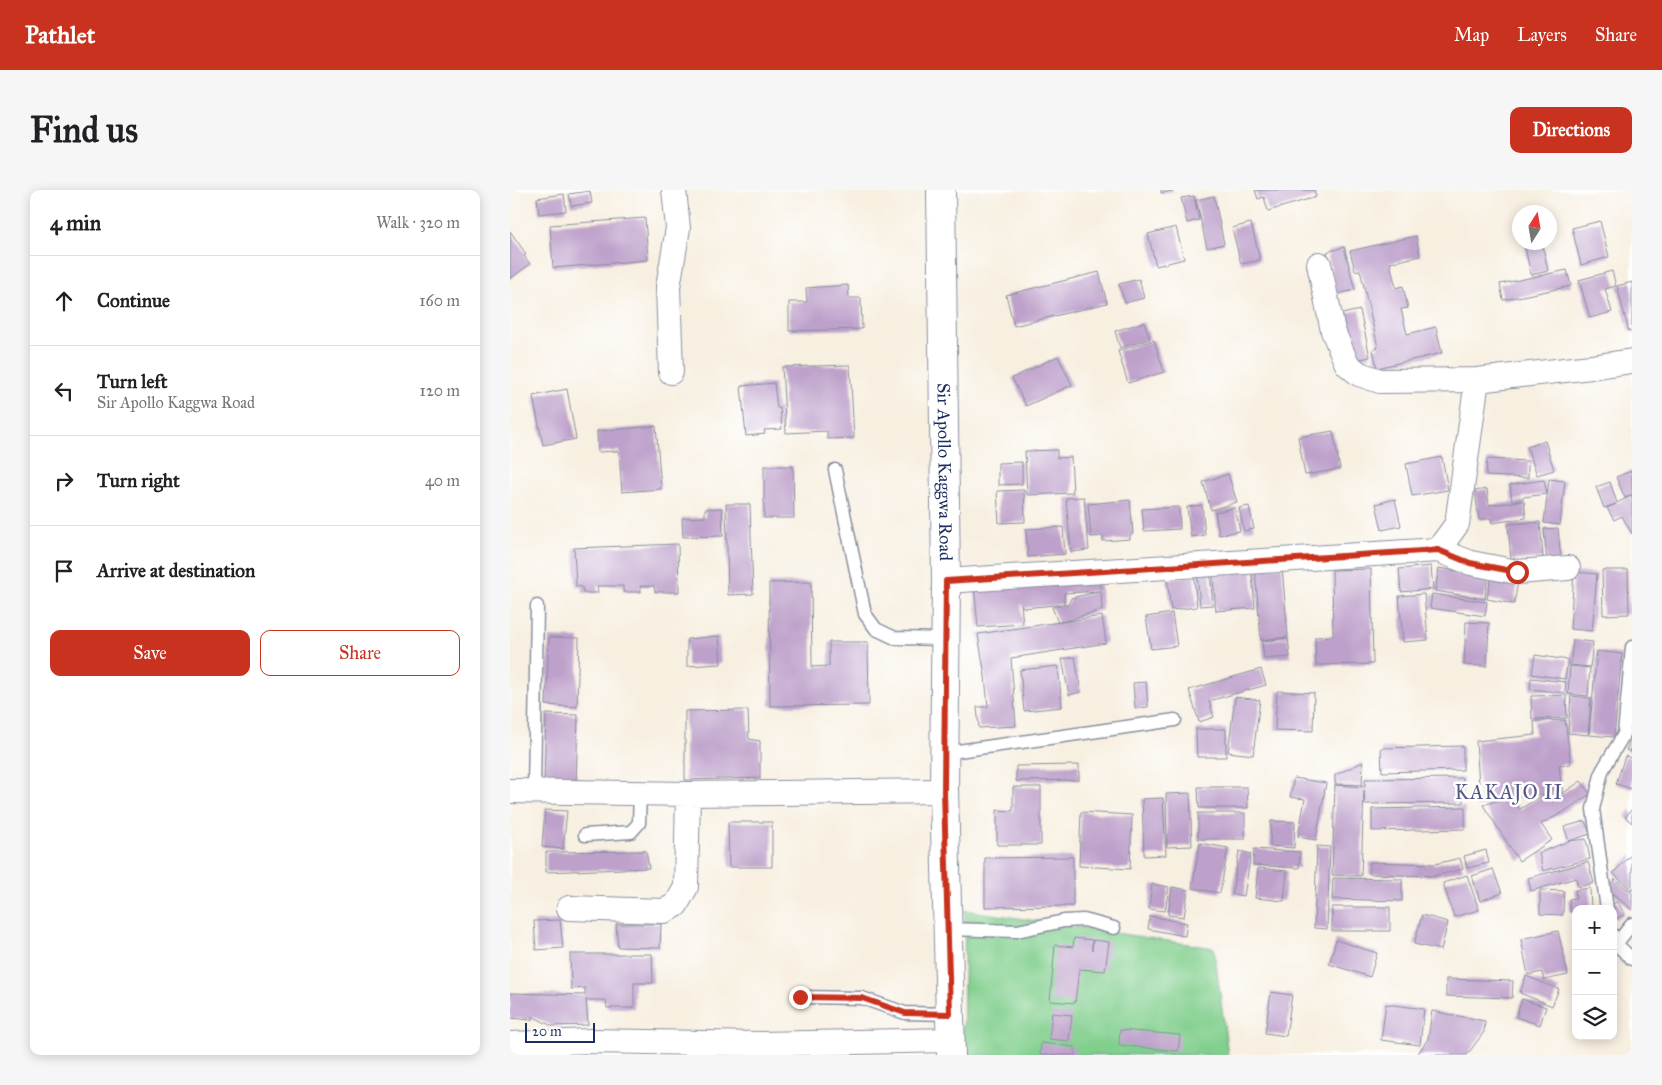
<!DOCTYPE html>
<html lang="en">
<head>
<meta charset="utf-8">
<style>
  :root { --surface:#fff; --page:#f6f6f6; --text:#202124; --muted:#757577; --line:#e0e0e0; --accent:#c8321e }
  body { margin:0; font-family:"IM FELL Great Primer",serif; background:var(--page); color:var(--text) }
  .controls { position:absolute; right:15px; bottom:15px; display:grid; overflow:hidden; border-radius:10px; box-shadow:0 2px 12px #0003 }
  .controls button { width:45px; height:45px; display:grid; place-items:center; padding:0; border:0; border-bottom:1px solid var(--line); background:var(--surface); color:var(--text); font:25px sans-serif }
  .compass { position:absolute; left:1002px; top:15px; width:45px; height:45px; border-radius:50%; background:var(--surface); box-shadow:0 2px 12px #0003; rotate:11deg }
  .scale { position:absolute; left:15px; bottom:12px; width:70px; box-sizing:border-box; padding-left:5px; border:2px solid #1b2f5e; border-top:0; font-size:14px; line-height:18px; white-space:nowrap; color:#1b2f5e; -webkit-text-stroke:4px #fff; paint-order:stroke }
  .stop { position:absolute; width:15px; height:15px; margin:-11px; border:4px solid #c8321e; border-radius:50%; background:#fff }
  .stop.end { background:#c8321e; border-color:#fff; box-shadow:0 1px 5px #0008 }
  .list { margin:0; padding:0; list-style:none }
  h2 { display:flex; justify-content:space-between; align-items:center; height:65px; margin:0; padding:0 20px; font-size:21px }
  h2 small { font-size:16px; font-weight:400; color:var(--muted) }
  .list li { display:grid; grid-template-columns:32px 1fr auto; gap:15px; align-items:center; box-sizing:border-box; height:90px; padding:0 20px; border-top:1px solid var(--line) }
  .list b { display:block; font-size:19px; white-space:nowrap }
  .list p { margin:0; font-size:16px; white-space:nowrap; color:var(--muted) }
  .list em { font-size:16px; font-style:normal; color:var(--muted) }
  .actions { display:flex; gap:10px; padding:15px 20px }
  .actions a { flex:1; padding:11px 0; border:1px solid var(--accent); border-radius:10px; text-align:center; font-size:18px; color:var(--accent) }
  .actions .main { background:var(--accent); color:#fff }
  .icon { flex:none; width:28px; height:28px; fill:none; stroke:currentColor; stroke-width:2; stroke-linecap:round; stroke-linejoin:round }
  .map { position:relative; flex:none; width:1122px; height:865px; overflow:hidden; border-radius:10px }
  header { display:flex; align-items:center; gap:30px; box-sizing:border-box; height:70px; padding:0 25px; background:var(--accent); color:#fff }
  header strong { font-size:24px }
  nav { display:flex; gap:28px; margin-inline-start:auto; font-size:18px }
  .intro { display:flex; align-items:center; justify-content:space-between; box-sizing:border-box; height:120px; padding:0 30px }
  h1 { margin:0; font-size:35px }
  .button { padding:12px 22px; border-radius:10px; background:var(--accent); color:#fff; font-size:18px; font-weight:700 }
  main { display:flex; gap:30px; padding:0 30px }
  aside { flex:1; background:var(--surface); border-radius:10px; box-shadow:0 2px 12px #0003 }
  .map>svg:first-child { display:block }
</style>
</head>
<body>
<header>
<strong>Pathlet</strong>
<nav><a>Map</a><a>Layers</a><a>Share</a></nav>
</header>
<div class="intro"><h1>Find us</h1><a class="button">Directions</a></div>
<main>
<aside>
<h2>4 min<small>Walk · 320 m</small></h2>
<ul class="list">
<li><svg class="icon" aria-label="ahead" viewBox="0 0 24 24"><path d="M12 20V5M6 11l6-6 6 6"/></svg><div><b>Continue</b></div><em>160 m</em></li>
<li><svg class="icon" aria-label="left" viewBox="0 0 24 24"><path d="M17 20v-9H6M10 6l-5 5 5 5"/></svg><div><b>Turn left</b><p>Sir Apollo Kaggwa Road</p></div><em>120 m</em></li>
<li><svg class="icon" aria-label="right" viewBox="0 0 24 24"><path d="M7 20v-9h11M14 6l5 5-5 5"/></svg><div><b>Turn right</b></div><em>40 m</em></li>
<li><svg class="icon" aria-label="arrive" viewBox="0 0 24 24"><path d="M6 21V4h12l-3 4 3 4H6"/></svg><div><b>Arrive at destination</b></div></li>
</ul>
<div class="actions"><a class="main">Save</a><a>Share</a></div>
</aside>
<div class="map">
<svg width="1122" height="865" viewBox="0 0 1122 865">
  <rect width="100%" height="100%" fill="#fff"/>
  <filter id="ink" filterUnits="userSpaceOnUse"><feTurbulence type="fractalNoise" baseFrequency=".02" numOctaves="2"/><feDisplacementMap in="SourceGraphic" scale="10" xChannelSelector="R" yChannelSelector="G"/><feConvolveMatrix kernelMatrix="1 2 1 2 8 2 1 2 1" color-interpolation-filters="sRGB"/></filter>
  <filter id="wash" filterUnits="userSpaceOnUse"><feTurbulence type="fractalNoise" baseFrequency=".0096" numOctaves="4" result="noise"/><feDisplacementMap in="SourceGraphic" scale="20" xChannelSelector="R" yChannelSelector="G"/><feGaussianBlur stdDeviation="1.12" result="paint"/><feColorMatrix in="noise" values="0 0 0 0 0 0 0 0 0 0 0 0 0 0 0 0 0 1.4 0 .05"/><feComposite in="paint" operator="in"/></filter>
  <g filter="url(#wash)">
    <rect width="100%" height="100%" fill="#f7efe0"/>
    <path fill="#81cf8d" stroke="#4e7f76" d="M455 720 704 758 718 865H453Z"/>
    <g id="blocks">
      <path fill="#bea1cb" d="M651 0H664V1L651 3Z
        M745 0H804L806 7 758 21 754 7 748 9Z
        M80 1 82 13 61 16 59 4Z
        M54 4 56 21 29 24 27 8Z
        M684 6 689 30 677 33 671 8Z
        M704 6 714 54 697 58 686 10Z
        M135 28 138 70 43 78 40 35Z
        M1090 31 1099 67 1071 75 1062 38Z
        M741 33 750 70 731 74 722 38Z
        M666 37 674 69 646 76 638 44Z
        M0 41 16 64 14 66 20 74 0 89Z
        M906 46 910 66 880 73 886 98 893 96 898 118 891 119 897 144 926 137 932 163 867 178 863 159 868 157 850 80 845 81 840 61Z
        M1032 52 1038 81 1021 85 1014 53Z
        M834 57 845 100 827 104 817 62Z
        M1057 80 1061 96 993 110 990 94Z
        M1102 81 1106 96 1095 99 1102 122 1080 128 1069 90Z
        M589 82 597 113 504 136 496 105Z
        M629 89 634 108 615 113 609 94Z
        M1122 92V141L1119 142 1107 96Z
        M338 95 339 108H351L352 139 279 141V112H297L296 98Z
        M850 120 860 167 842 171 832 124Z
        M634 132 640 149 610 158 605 141Z
        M644 150 654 182 618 193 608 161Z
        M548 166 562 195 516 216 502 188Z
        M340 175 344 248 317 249V241L276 243 272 177Z
        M264 193 267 218H270L272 239 254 240 255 244 236 246 231 196Z
        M57 199 66 249 33 255 23 206Z
        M146 236 151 299 112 302 109 261 88 262 87 241Z
        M823 241 830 279 795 285 788 247Z
        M1035 251 1044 280 1027 285 1017 257Z
        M547 260V268L561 267 563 303 517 305 515 261Z
        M932 267 938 300 902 306 896 274Z
        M977 269 1018 271V288L976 286Z
        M512 272V294L488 295V273Z
        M254 276H283L284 328H254Z
        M1121 281 1122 284V304L1115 308 1106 287Z
        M718 284 727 312 701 320 693 292Z
        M1039 289 1055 291 1050 335 1034 333Z
        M1034 290 1037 304 1013 307V309L1002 311 1000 295Z
        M1100 292 1107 313 1122 305V344L1112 326 1104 330 1097 318 1106 314 1094 318 1086 297Z
        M977 299 979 315 1014 311 1016 328 982 333 981 328 969 330 965 301Z
        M514 300 515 332 489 333 487 301Z
        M574 307 579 360 561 362 556 308Z
        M885 309 891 336 872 340 866 314Z
        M620 310 623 344H620V349L593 351V346L581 347 578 314Z
        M216 314H240L243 404 218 405Z
        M692 315 695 345 681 347 677 317Z
        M739 316 744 339 734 341 729 318Z
        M669 317 670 339 634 341 632 319Z
        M212 318 213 346 173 347 172 328 195 327V319Z
        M725 318 730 341 709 345 705 322Z
        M1030 332 1033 368 1001 370 998 334Z
        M553 337 555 364 518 367 516 339Z
        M1048 338 1051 371 1037 372 1034 339Z
        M168 354 169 402H145L144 396H130L131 402H113V396H87L88 403H73L72 397 66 396 64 358Z
        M741 375 745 418 706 421 702 379Z
        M921 376 923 399 891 402 889 379Z
        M772 377 778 447 751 450 745 379Z
        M929 378 978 386 975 409 925 401Z
        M861 379 863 474 806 475 805 447 823 446 822 380Z
        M1092 380H1118L1119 424 1093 425Z
        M700 381 703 415 690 416 687 382Z
        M1064 382 1087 384 1082 441 1060 439Z
        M590 385 591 401 554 403V414L514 418 511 414 513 434 468 437 464 395Z
        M684 386 687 417 661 420 657 389Z
        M981 386 1008 392 1004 414 977 409Z
        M301 392 302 477 319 476V452H358L359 515 260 516 259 393Z
        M591 401 592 420 548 433 542 417 558 415 561 408Z
        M914 404 918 450 893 452 889 406Z
        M922 404 977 412 975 426 920 418Z
        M662 423 667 456 641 459 636 427Z
        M592 426 596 453 501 468 506 536 469 538 467 517H478L475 486 468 444Z
        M956 432 979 433 977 476 954 475Z
        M209 446 211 474 177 476V449Z
        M39 447 69 448 67 517 36 515Z
        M778 448 780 467 754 469 752 451Z
        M1063 450 1083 452 1080 477 1060 475Z
        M1087 461 1112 464 1104 547 1079 545Z
        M1025 465 1058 470 1055 489 1022 484Z
        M565 467 571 502 559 505 552 469Z
        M548 476 552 517 514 521 510 480Z
        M1060 476 1080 478 1078 506 1058 504Z
        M751 479 756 495 699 511 704 527 689 532 679 500Z
        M1021 488 1056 492 1055 503 1020 499Z
        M636 492 638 517 625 518 623 493Z
        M767 501 804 503 803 541 765 540Z
        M1056 505 1057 528 1022 529 1021 506Z
        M1061 506 1081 508 1078 545 1058 543Z
        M725 507 750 510 743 565 718 562Z
        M238 520 239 549 250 551V588L175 590V521Z
        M36 524 68 525 66 595 34 593Z
        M1055 530 1061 574 1049 575 1052 603 1000 607 1010 619 1035 604 1043 610 1071 591 1080 604 1052 623 1031 634 1042 650 1009 671 973 615 1000 607 970 609 966 551 1025 545 1024 531Z
        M686 539H716V567H687Z
        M1122 545V562L1116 560Z
        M953 556V580L872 582 871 558Z
        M1115 566 1122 568V599L1106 594Z
        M853 572 852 595 825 594V585Z
        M569 575V590L506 591V576Z
        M784 588 816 593 806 650 788 647 795 609 780 607Z
        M953 588V613L855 614 854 600 851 686 822 685 825 595 855 597V589Z
        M503 597H531V655H487V620L503 621Z
        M688 597H737L738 618H689Z
        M680 603 682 656 657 657 656 604Z
        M653 608 656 665 634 666 632 609Z
        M955 617V639L862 641V619Z
        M1122 619V633L1115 627Z
        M35 620 57 621 53 659 32 657Z
        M571 622 622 625 620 679 569 676Z
        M688 623H735V649H688Z
        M761 631 785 632 784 658 760 656Z
        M1075 631 1080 644 1059 651 1054 637Z
        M218 632H262V677H219Z
        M1076 649 1080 669 1033 681 1029 663 1059 651Z
        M690 653 718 658 710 703 682 698Z
        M807 656 820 657 817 739 804 738Z
        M744 659 790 662 789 678 743 675Z
        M976 660 979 673 957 678 954 666Z
        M136 661 139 678 36 682V662Z
        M729 661 741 664 734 706 722 704Z
        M1122 664V701L1103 683Z
        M563 667V716L475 717V668Z
        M950 668 953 679 924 686 859 684 860 672 925 674Z
        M1078 672 1084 693 1068 697 1066 688 1021 701 1018 688Z
        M748 678 777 681 774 711 745 708Z
        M983 679 992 703 970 711 962 686Z
        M957 685 969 720 944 727 933 693Z
        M823 688 892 689V711L822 709Z
        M1105 689 1122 703V720L1097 699Z
        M642 694 659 697 655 721 639 719Z
        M662 697 678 700 674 727 658 725Z
        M1080 698 1081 719H1066V721L1060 722 1059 709 1066 708 1065 700Z
        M1030 700 1054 701 1053 725 1030 724Z
        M1107 712 1115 724 1106 729 1103 725V719L1098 717Z
        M822 717H880V741H822Z
        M912 725 938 732 931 760 904 754Z
        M640 726 677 733 675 746 638 739Z
        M50 730 53 758 26 760 24 731Z
        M106 734H151L150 758 108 757Z
        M1048 741 1058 785 1034 790 1032 782 1018 785 1011 749Z
        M564 748 582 750V760L583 750 599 752 595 781 569 779 565 813 540 811 545 755 563 757Z
        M826 750 867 763 860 787 819 774Z
        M60 764H142L143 793H124V818H97L96 810H76L78 835 42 836 22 826V830L0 828V803L75 805V798L61 799Z
        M1016 786 1049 799 1042 816 1010 803Z
        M936 789 1003 791 1002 808 936 806Z
        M761 802 782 805 776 846 755 843Z
        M1012 809 1036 817 1030 835 1006 827Z
        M876 814 914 819 910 855 871 850Z
        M922 821 975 831 974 842 957 865H907L918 849Z
        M542 823 562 825 559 851 539 849Z
        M610 840 670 845 668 861 609 855Z
        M531 853 565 857V865H530Z"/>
    </g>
  </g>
  <g filter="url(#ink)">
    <use href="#blocks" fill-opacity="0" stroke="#898f9f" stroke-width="1"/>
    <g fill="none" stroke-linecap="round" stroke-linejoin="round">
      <g stroke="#898f9f" stroke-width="15">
        <path id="lane" d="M325 280 355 424 366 439 385 448 436 449
          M434 563 665 530
          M24 602 27 416
          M75 645 121 642 129 633 130 603
          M1097 719 1083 619 1092 581 1114 544 1122 457
          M437 739 507 741 554 731 574 730 604 738
          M1103 745 1106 754 1122 769
          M1106 754 1122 734
          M290 807 352 808 395 823 440 824"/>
      </g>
      <g stroke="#898f9f" stroke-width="26">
        <path id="street" d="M809 74 823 141 837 174 849 184 870 191 967 190 1081 177 1122 171
          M161 182 158 97 168 38 164 0
          M928 360 947 334 967 190
          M436 391 928 360 961 373 1007 382 1058 378
          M0 601 178 604 434 601
          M59 718 154 721 166 715 176 697 178 604
          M0 854 81 851 250 854 441 850"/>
      </g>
      <g stroke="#898f9f" stroke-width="30">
        <g id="secondary">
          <path id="s1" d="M431 0 436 391 434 601 441 865"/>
        </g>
      </g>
      <use href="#lane" stroke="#fff" stroke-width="12"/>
      <use href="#street" stroke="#fff" stroke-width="24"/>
      <use href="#secondary" stroke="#fff" stroke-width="28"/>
    </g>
  </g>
  <g fill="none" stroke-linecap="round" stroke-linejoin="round" filter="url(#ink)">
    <path stroke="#c8321e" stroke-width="6" d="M290 807 352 808 395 823 440 824 434 601 436 391 928 360 960 373 1007 382"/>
  </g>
  <g text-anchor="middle" stroke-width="5" stroke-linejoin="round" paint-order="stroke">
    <g font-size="18" fill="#1b2f5e" stroke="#fff">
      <text dy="6" stroke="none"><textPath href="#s1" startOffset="282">Sir Apollo Kaggwa Road</textPath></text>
    </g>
    <g font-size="20" letter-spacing="1" fill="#545784" stroke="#fff">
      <text x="999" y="609">KAKAJO II</text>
    </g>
  </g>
</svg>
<div class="controls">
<button>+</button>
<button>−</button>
<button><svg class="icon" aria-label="layers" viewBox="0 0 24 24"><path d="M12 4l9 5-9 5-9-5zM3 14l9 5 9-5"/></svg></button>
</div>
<svg class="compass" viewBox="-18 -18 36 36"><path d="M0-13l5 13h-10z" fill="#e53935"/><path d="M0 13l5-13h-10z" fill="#757577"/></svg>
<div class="scale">20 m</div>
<div class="stop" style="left:1007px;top:382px"></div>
<div class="stop end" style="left:290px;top:807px"></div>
</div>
</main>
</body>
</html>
